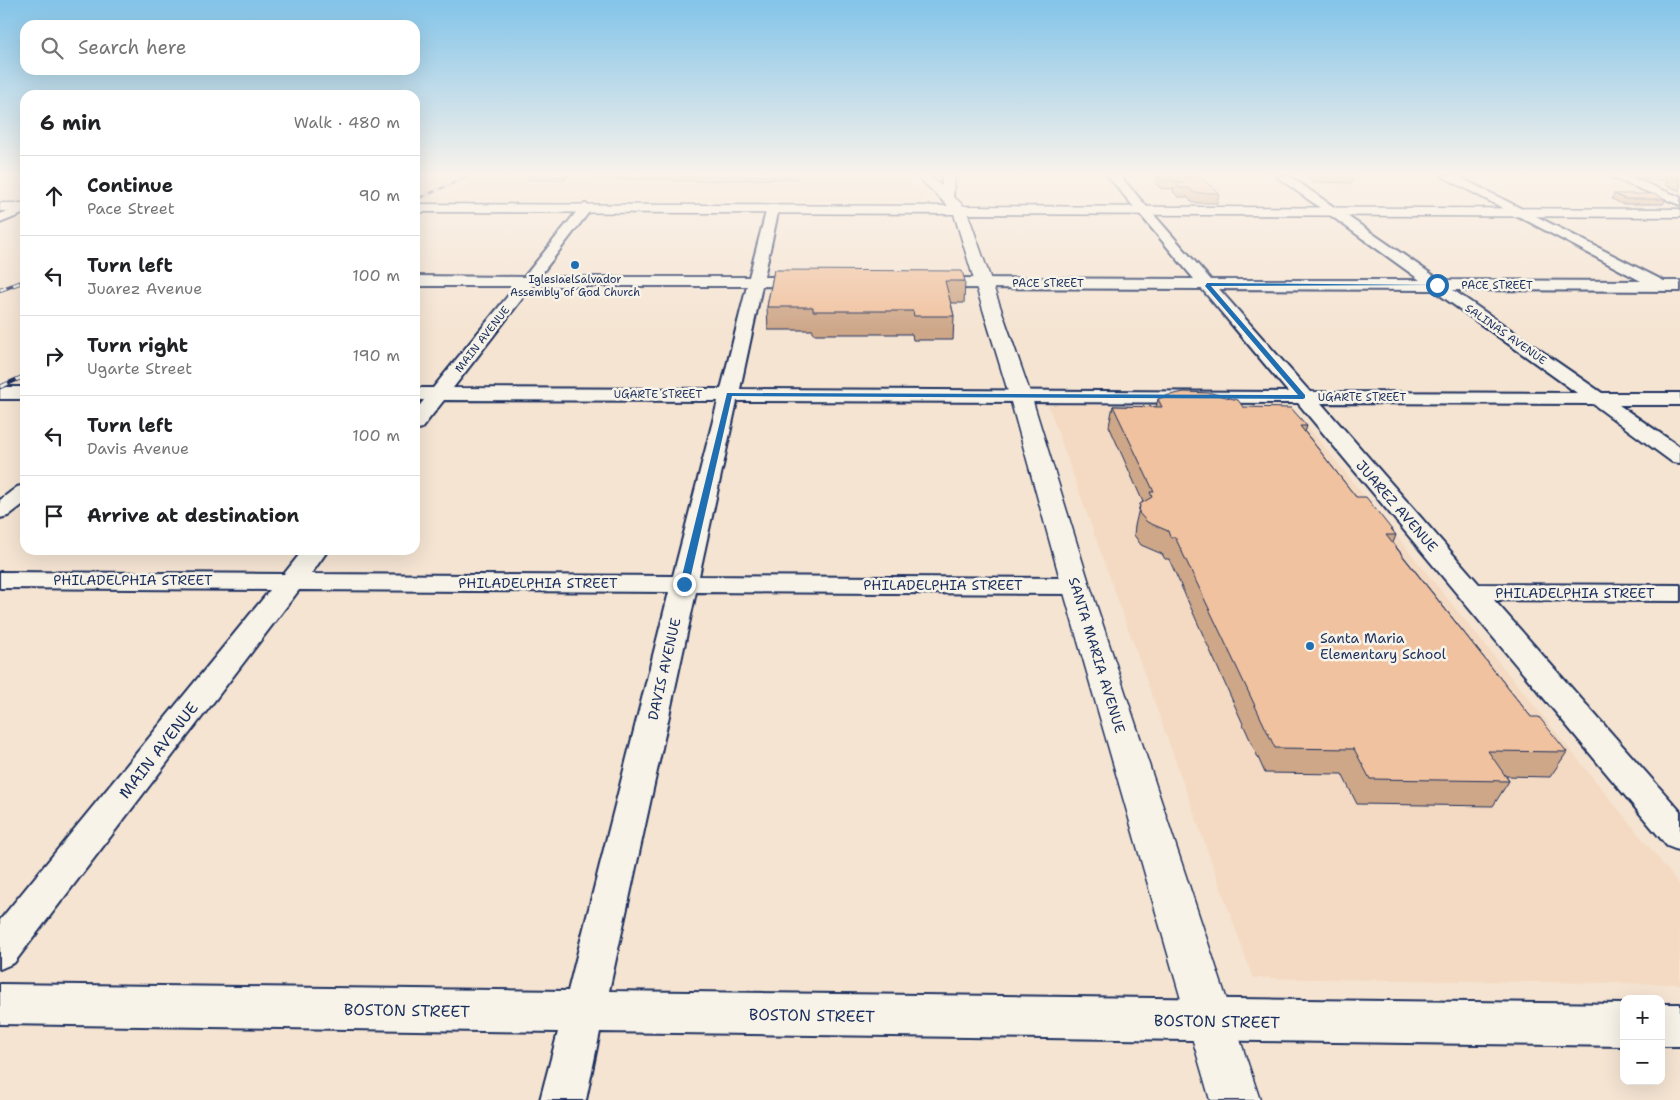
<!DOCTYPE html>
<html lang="en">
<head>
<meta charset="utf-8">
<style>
  :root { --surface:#fff; --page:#f6f6f6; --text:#202124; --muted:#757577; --line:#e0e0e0 }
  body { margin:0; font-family:"Shantell Sans",sans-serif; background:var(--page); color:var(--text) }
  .controls { position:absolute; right:15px; bottom:15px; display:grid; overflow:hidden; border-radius:10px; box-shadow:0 5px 20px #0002 }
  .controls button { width:45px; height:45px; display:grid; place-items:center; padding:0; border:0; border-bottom:1px solid var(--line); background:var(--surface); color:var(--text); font:25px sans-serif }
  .stop { position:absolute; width:15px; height:15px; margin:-11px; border:4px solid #1f6fb2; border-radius:50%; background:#fff }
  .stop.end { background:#1f6fb2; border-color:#fff; box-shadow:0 1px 5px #0008 }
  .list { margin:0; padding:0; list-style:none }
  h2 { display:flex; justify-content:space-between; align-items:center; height:65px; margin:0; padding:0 20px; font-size:21px }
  h2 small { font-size:16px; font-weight:400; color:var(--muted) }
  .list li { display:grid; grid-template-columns:32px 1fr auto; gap:15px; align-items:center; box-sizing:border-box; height:80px; padding:0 20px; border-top:1px solid var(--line) }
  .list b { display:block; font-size:19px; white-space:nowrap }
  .list p { margin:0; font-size:16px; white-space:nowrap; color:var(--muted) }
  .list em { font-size:16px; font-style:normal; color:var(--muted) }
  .icon { flex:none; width:28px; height:28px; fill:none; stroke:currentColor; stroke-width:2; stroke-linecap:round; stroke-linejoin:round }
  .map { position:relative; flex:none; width:1680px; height:1100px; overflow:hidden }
  .search { position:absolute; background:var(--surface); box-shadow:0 5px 20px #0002; left:20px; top:20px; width:400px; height:55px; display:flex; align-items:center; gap:12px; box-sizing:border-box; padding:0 18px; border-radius:15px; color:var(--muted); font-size:19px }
  .panel { position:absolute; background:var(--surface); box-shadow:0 5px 20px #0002; left:20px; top:90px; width:400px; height:465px; border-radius:15px }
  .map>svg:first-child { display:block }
</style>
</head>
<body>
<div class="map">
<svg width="1680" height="1100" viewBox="0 0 1680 1100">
  <rect width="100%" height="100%" fill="#f5e4d2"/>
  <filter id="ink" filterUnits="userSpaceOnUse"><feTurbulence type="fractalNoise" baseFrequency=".02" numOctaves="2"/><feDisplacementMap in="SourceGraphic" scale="10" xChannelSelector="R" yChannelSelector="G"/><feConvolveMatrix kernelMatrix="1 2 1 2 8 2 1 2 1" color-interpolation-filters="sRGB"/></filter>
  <g filter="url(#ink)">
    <path fill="#f4dac3" d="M415 176H462L415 197Z
      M483 176H902L928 201 431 200Z
      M1048 405 1292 407 1680 885V984L1253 978Z"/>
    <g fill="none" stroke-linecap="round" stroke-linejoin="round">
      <g stroke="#1b2f5e" stroke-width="4">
        <path id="street" d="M942 176H954L953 198 951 201H943L941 198Z
          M1108 176H1120L1211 280H1420L1276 176H1289L1440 280 1641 281 1442 176H1457L1664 281H1680V291L1453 290 1602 393H1680V405H1619L1680 447V463L1672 462 1593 404 1321 403 1479 584 1680 585V601L1494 600 1680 811V851L1667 846 1298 403 737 401 699 576 1076 578 1085 580 1089 586 1085 592 1076 594 696 592 609 991 1624 1004V1046L600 1032 586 1100H540L558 1032 0 1024V984L568 991 669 592 299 590 14 963 0 969V920L270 590 0 588V572L284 574 303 550H328L311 574 673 576 718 401 444 400 422 428 415 430V411L424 400H415V388H433L516 286H415V276L524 277 582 205 586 204 592 208 539 277H749L767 208 769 205H777L779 208 764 277H805L810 279 813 282 810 285 805 287 762 286 740 389 1288 392 1202 289 932 288 927 286 924 283 927 280 932 278 1194 279ZM532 286H747L721 389 453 388ZM1219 289 1433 290 1577 393 1310 392Z
          M1611 176H1627L1680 197V205L1613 178Z
          M25 205V213L0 223V214Z
          M0 387H25V399H0Z
          M25 485V503L8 516 0 518V500L17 487Z
          M1661 1004H1680V1046H1661Z"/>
      </g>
      <g stroke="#1b2f5e" stroke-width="3">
        <path id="secondary" d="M917 176H930L964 206 1680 209V217L968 214 1031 395 1090 586 1260 1100H1210L1062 586 1009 395 954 214 415 212V204L948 206Z
          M0 203H25V211H0Z"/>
      </g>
      <use href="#street" fill="#f7f3e8" fill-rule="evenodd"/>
      <use href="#secondary" fill="#f7f3e8" fill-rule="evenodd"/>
      <g stroke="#1b2f5e" stroke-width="3">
        <path id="rail-far2" d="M415 200 469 176"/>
      </g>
      <g stroke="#1b2f5e" stroke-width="4">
        <path id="rail-far1" d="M0 290 25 281"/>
      </g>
      <g stroke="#1b2f5e" stroke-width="4.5">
        <path id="rail" d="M0 387 25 376"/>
      </g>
      <use href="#rail-far2" stroke="#f7f3e8" stroke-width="2" stroke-dasharray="5.5" stroke-linecap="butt"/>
      <use href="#rail-far1" stroke="#f7f3e8" stroke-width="2.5" stroke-dasharray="7" stroke-linecap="butt"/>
      <use href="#rail" stroke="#f7f3e8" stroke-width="3" stroke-dasharray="9" stroke-linecap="butt"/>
    </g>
    <path fill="#cea789" stroke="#1b2f5e" d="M527 176H569L564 180H528Z
      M597 176H798V179L674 181 673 179H597Z
      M1157 176H1199L1219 193 1217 203H1193L1187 197H1178L1173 192 1174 189 1160 188 1156 184Z
      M1308 176H1354L1352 183 1314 182 1307 178Z
      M1633 176H1680V190H1678L1665 185 1668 180H1643Z
      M1614 194 1666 199 1663 204H1622L1612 199Z
      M774 270 965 281 964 303H951L954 316 953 340H913L912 334H813V330H768L767 307Z
      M1158 399 1243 407 1307 426 1305 432 1356 497 1396 535 1393 543 1531 717 1567 752 1550 777 1506 776 1509 781 1493 806 1357 804 1342 774 1265 773 1169 559H1165L1162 554 1141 545 1134 535 1135 526 1140 504 1143 502 1109 426 1113 406 1156 407Z"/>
    <path fill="#a8886f" stroke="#1b2f5e" d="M564 176H569L564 180Z"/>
    <path fill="#f0c29f" stroke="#1b2f5e" d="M1159 176H1199L1219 193H1195L1189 188H1180L1175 183H1183L1180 181 1162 179Z
      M1669 176H1680V180Z
      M1614 194H1655L1666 199H1625Z
      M774 270 962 271 965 281H945L954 316H914L913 311H813V307H767Z
      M1184 392 1211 393 1238 400 1243 407 1291 408 1307 426H1300L1356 497H1366L1396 535H1386L1531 717H1539L1567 752 1488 751 1509 781 1370 779 1354 749 1275 748 1175 537H1170L1168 531 1147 522 1139 513 1140 504 1152 497 1150 492H1154L1113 406 1162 407 1158 399 1169 395Z"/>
  </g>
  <linearGradient id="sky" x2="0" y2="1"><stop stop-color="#83c4e9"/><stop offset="0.53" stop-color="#faf3eb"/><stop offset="1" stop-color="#faf3eb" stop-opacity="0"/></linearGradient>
  <rect width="1680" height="330" fill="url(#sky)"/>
  <path fill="#1f6fb2" d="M1207 283 1439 285 1211 286 1305 395V398L1303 399 732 396 689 584 684 586 680 584 727 393 1298 395 1205 286Z"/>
  <g fill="#1f6fb2" stroke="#f7f3e8" stroke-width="2">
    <circle cx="575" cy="265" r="5"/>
    <circle cx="1310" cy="646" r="5"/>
  </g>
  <g text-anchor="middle" stroke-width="5" stroke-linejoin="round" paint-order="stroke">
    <g font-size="11" fill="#1b2f5e" stroke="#f7f3e8">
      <text x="575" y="283">IglesiaelSalvador<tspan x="575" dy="13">Assembly of God Church</tspan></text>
    </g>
    <g font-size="11" fill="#1b2f5e" stroke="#f7f3e8">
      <text x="1048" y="287">PACE STREET</text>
      <text x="1497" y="289">PACE STREET</text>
      <text transform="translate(1506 334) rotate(35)" y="4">SALINAS AVENUE</text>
      <text transform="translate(482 339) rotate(-52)" y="4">MAIN AVENUE</text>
      <text x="658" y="398">UGARTE STREET</text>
      <text x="1362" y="401">UGARTE STREET</text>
    </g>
    <g font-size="14" fill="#1b2f5e" stroke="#f7f3e8">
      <text transform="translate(1397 506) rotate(49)" y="5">JUAREZ AVENUE</text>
      <text x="133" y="585">PHILADELPHIA STREET</text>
      <text x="538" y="588">PHILADELPHIA STREET</text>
      <text x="943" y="590">PHILADELPHIA STREET</text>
      <text x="1575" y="598">PHILADELPHIA STREET</text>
      <text transform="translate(1097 655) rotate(73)" y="5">SANTA MARIA AVENUE</text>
      <text transform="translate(664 669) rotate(-77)" y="5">DAVIS AVENUE</text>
    </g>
    <g font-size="14" fill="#1b2f5e" stroke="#f7f3e8" text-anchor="start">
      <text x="1320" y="643">Santa Maria<tspan x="1320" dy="16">Elementary School</tspan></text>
    </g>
    <g font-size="16" fill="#1b2f5e" stroke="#f7f3e8">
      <text transform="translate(158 750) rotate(-52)" y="6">MAIN AVENUE</text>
      <text transform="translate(407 1010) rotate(1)" y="6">BOSTON STREET</text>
      <text transform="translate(812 1015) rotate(1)" y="6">BOSTON STREET</text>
      <text transform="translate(1217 1021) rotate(1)" y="6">BOSTON STREET</text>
    </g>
  </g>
</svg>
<div class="controls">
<button>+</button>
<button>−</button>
</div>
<div class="stop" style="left:1437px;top:285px"></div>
<div class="stop end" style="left:684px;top:584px"></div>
<div class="search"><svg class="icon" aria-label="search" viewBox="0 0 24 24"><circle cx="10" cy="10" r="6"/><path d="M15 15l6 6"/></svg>Search here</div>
<section class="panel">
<h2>6 min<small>Walk · 480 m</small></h2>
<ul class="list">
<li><svg class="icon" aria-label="ahead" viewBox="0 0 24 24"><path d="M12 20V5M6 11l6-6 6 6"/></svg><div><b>Continue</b><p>Pace Street</p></div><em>90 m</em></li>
<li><svg class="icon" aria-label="left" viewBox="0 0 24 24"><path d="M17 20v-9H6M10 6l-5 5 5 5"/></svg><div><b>Turn left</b><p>Juarez Avenue</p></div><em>100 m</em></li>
<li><svg class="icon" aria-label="right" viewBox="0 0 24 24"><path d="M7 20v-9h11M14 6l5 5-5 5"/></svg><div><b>Turn right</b><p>Ugarte Street</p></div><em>190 m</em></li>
<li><svg class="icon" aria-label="left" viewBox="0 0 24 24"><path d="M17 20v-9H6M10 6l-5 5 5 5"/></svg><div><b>Turn left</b><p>Davis Avenue</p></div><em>100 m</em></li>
<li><svg class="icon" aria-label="arrive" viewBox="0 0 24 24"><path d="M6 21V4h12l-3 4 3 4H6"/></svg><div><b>Arrive at destination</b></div></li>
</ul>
</section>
</div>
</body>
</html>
